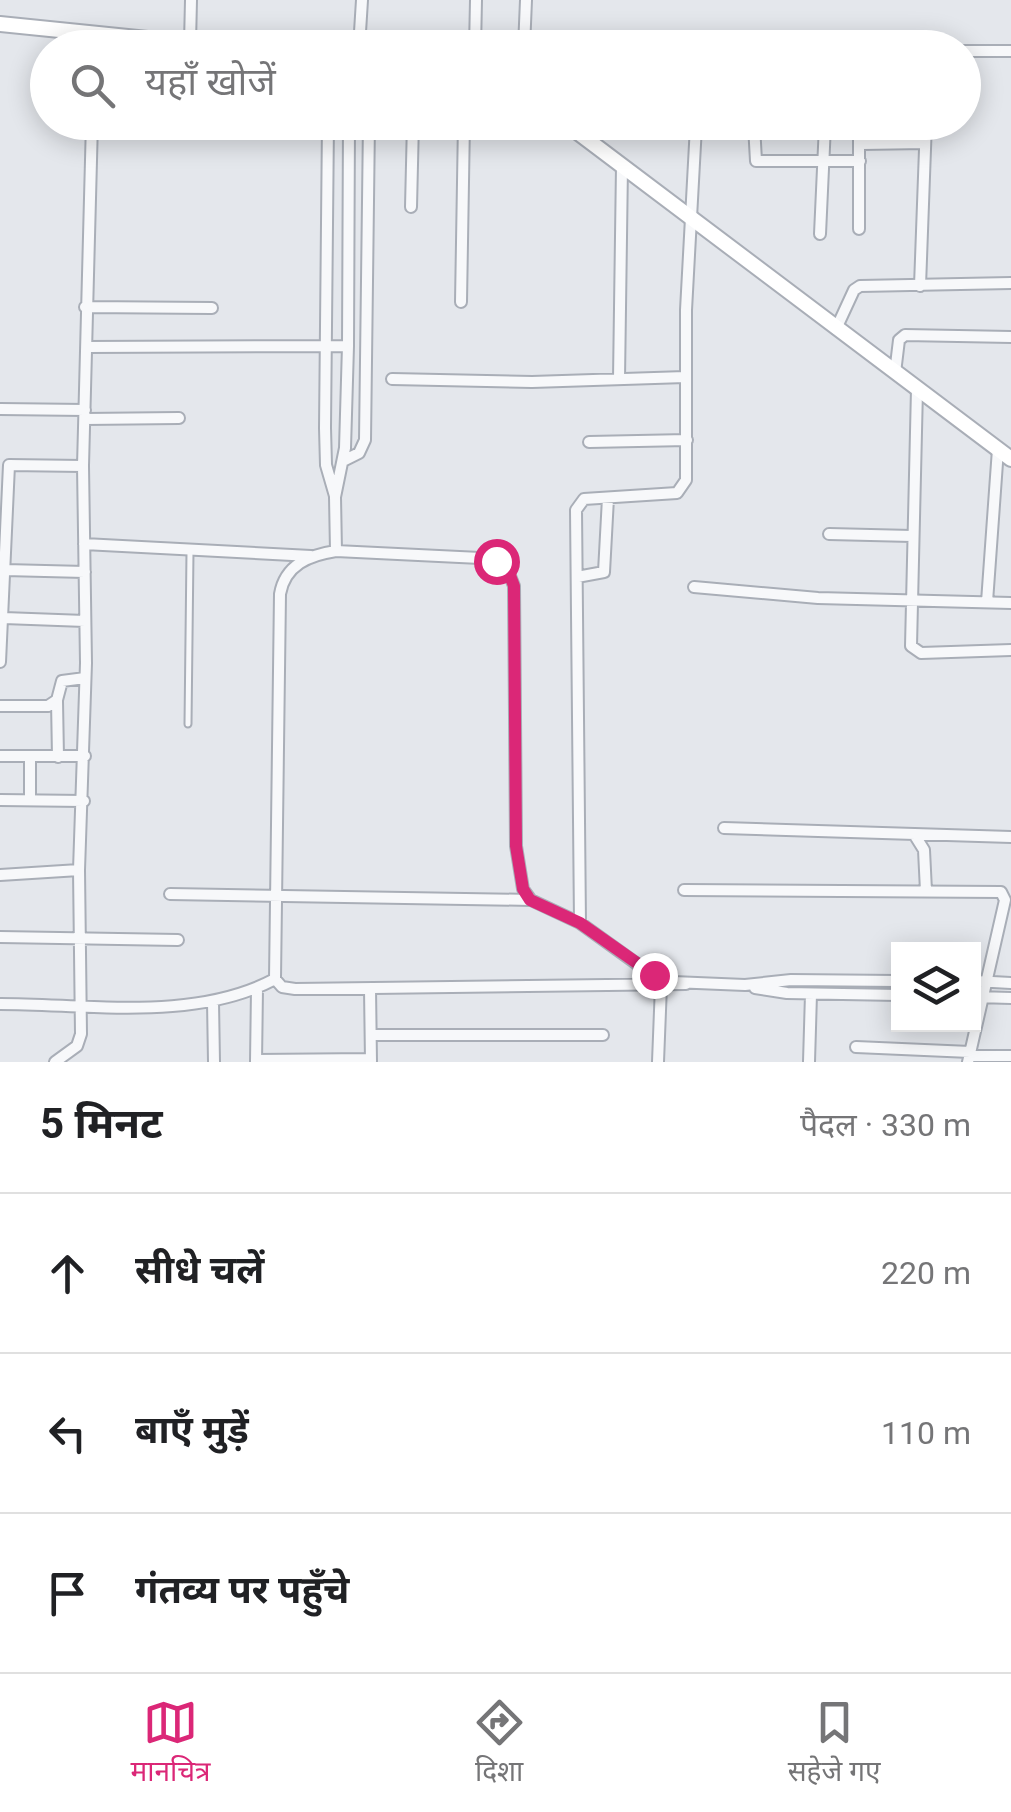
<!DOCTYPE html>
<html lang="hi">
<head>
<meta charset="utf-8">
<style>
  :root { --surface:#fff; --page:#f6f6f6; --text:#202124; --muted:#757577; --line:#e0e0e0; --accent:#db2777 }
  body { margin:0; font-family:Roboto,"Noto Sans Devanagari",sans-serif; background:var(--page); color:var(--text) }
  .controls { position:absolute; right:30px; bottom:30px; display:grid; overflow:hidden; border-radius:0px; box-shadow:0 5px 25px #0003 }
  .controls button { width:90px; height:90px; display:grid; place-items:center; padding:0; border:0; border-bottom:2px solid var(--line); background:var(--surface); color:var(--text); font:50px sans-serif }
  .stop { position:absolute; width:30px; height:30px; margin:-22px; border:8px solid #db2777; border-radius:50%; background:#fff }
  .stop.end { background:#db2777; border-color:#fff; box-shadow:0 2px 10px #0008 }
  .list { margin:0; padding:0; list-style:none }
  h2 { display:flex; justify-content:space-between; align-items:center; height:130px; margin:0; padding:0 40px; font-size:42px }
  h2 small { font-size:32px; font-weight:400; color:var(--muted) }
  .list li { display:grid; grid-template-columns:65px 1fr auto; gap:30px; align-items:center; box-sizing:border-box; height:160px; padding:0 40px; border-top:2px solid var(--line) }
  .list b { display:block; font-size:38px; white-space:nowrap }
  .list em { font-size:32px; font-style:normal; color:var(--muted) }
  .icon { flex:none; width:55px; height:55px; fill:none; stroke:currentColor; stroke-width:2; stroke-linecap:round; stroke-linejoin:round }
  .map { position:relative; flex:none; width:1011px; height:1062px; overflow:hidden }
  .search { position:absolute; background:var(--surface); box-shadow:0 5px 25px #0003; left:30px; right:30px; top:30px; height:110px; display:flex; align-items:center; gap:25px; box-sizing:border-box; padding:0 35px; border-radius:55px; color:var(--muted); font-size:38px }
  .sheet { height:610px; background:var(--surface) }
  nav { display:flex; justify-content:space-around; align-items:center; box-sizing:border-box; height:140px; border-top:2px solid var(--line); background:var(--surface); font-size:28px; color:var(--muted) }
  nav a { display:grid; justify-items:center; gap:5px }
  nav .on { color:var(--accent) }
  .map>svg:first-child { display:block }
</style>
</head>
<body>
<div class="map">
<svg width="1011" height="1062" viewBox="0 0 1011 1062">
  <rect width="100%" height="100%" fill="#e4e7ec"/>
  <g fill="none" stroke-linecap="round" stroke-linejoin="round">
    <g stroke="#a9aeb7" stroke-width="9">
      <path id="lane" d="M188 724 190 552"/>
    </g>
    <g stroke="#a9aeb7" stroke-width="14">
      <path id="street" d="M190 43 191 0
        M359 48 362 0
        M475 48 476 0
        M524 48 526 0
        M964 51H1011
        M328 122 325 428 326 465 335 496
        M349 122 348 346 345 448 335 497 336 551C309 555 285 565 280 594L275 979 282 987 295 989 686 984
        M754 125 756 161H860
        M861 144 925 143
        M411 207 413 122
        M820 234 825 125
        M920 286 926 122
        M461 302 464 122
        M85 307 212 308
        M836 329 854 290 860 286 1011 283
        M86 347 348 346
        M895 373 899 340 905 335 1011 337
        M392 379 532 382 685 377
        M619 379 622 166
        M917 389 911 646 921 653 1011 650
        M0 409 85 410
        M85 419 179 418
        M589 442 687 440
        M343 461 359 453 365 440 369 122
        M829 534 912 536
        M84 544 311 556
        M336 551 480 558 496 561 508 571 514 586 516 846 523 889 531 900 580 923 644 969 673 982 745 985 791 980 898 981
        M5 570 85 572
        M577 577 604 572 608 498
        M694 587 818 598 1011 603
        M987 602 998 449
        M4 618 85 621
        M0 662 9 465 83 466
        M57 701 58 757
        M0 706H48L57 700 62 681 85 678
        M0 756H85
        M0 800 84 801
        M30 800V756
        M724 828 1011 837
        M914 834 924 850 926 891
        M0 875 79 870
        M684 890 1001 892 1005 900 968 1062
        M170 894 531 900
        M580 923 576 510 584 499 677 493 686 480V310L696 126 859 125V229
        M0 937 178 940
        M974 981 1011 983
        M755 988 787 993 898 995
        M370 989 371 1061
        M977 997 1011 998
        M213 1002 214 1062
        M0 1004C89 1004 194 1022 275 979
        M371 1035H603
        M856 1047 970 1052
        M969 1056H1011
        M256 1060 371 1059
        M55 1062 77 1046 81 1034 79 870 86 663 83 466 92 122
        M256 1062 257 989
        M658 1062 661 985
        M809 1062 811 994"/>
    </g>
    <g stroke="#a9aeb7" stroke-width="18">
      <path id="secondary" d="M0 24 236 48
        M564 122 1011 459"/>
    </g>
    <use href="#lane" stroke="#f7f8fa" stroke-width="5"/>
    <use href="#street" stroke="#f7f8fa" stroke-width="10"/>
    <use href="#secondary" stroke="#fff" stroke-width="14"/>
  </g>
  <g fill="none" stroke-linecap="round" stroke-linejoin="round">
    <path stroke="#db2777" stroke-width="12" d="M496 561 508 570 514 586 516 846 523 889 530 900 580 923 654 975"/>
  </g>
</svg>
<div class="controls">
<button><svg class="icon" aria-label="layers" viewBox="0 0 24 24"><path d="M12 4l9 5-9 5-9-5zM3 14l9 5 9-5"/></svg></button>
</div>
<div class="stop" style="left:496px;top:561px"></div>
<div class="stop end" style="left:654px;top:975px"></div>
<div class="search"><svg class="icon" aria-label="search" viewBox="0 0 24 24"><circle cx="10" cy="10" r="6"/><path d="M15 15l6 6"/></svg>यहाँ खोजें</div>
</div>
<section class="sheet">
<h2>5 मिनट<small>पैदल · 330 m</small></h2>
<ul class="list">
<li><svg class="icon" aria-label="ahead" viewBox="0 0 24 24"><path d="M12 20V5M6 11l6-6 6 6"/></svg><div><b>सीधे चलें</b></div><em>220 m</em></li>
<li><svg class="icon" aria-label="left" viewBox="0 0 24 24"><path d="M17 20v-9H6M10 6l-5 5 5 5"/></svg><div><b>बाएँ मुड़ें</b></div><em>110 m</em></li>
<li><svg class="icon" aria-label="arrive" viewBox="0 0 24 24"><path d="M6 21V4h12l-3 4 3 4H6"/></svg><div><b>गंतव्य पर पहुँचे</b></div></li>
</ul>
</section>
<nav>
<a class="on"><svg class="icon" aria-label="map" viewBox="0 0 24 24"><path d="M3 6l6-2 6 2 6-2v14l-6 2-6-2-6 2zM9 4v14M15 6v14"/></svg>मानचित्र</a>
<a><svg class="icon" aria-label="directions" viewBox="0 0 24 24"><path d="M12 3l9 9-9 9-9-9zM9 14v-3h6M13 9l2 2-2 2"/></svg>दिशा</a>
<a><svg class="icon" aria-label="saved" viewBox="0 0 24 24"><path d="M7 4h10v16l-5-4-5 4z"/></svg>सहेजे गए</a>
</nav>
</body>
</html>
